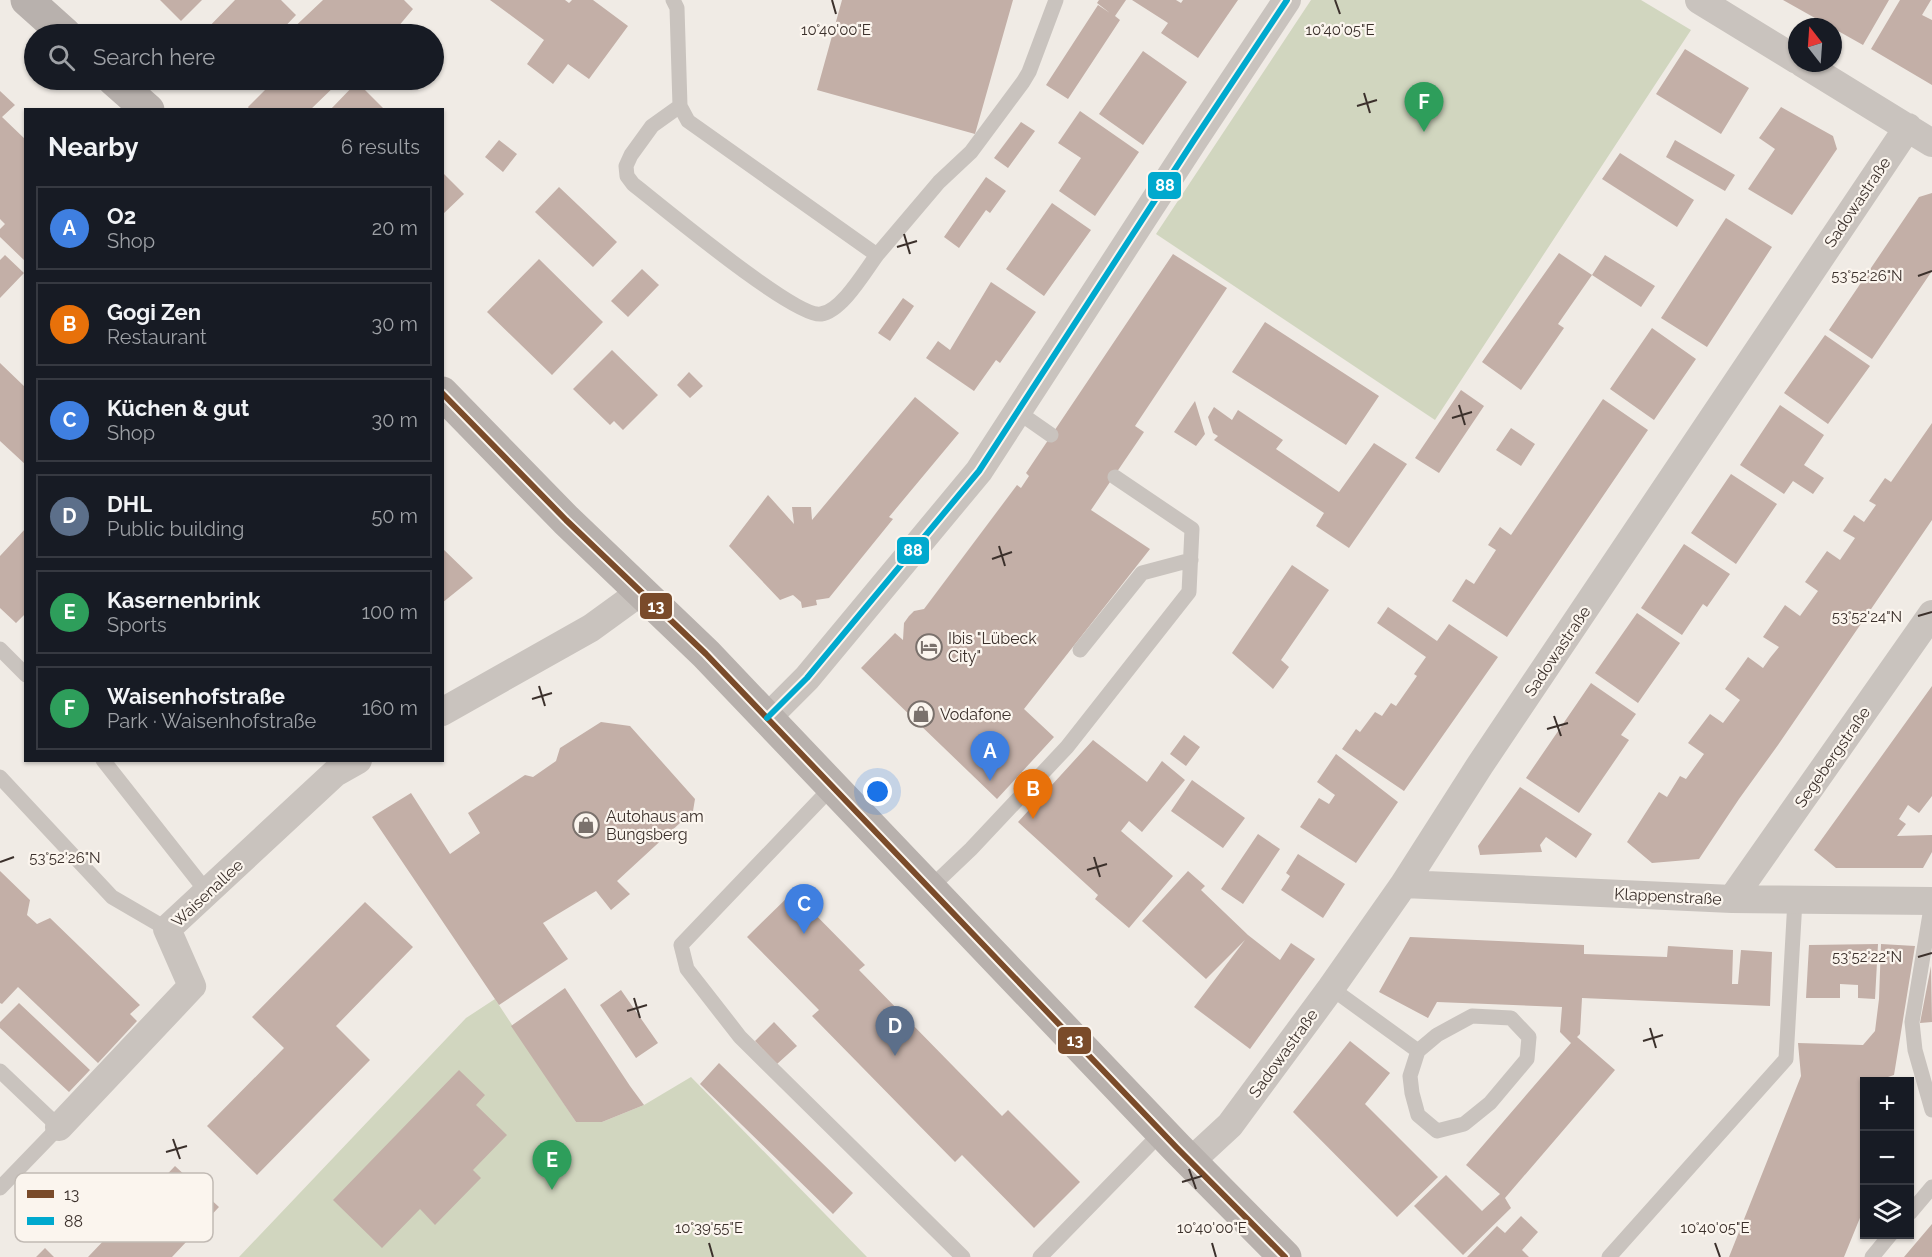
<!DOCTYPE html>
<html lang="en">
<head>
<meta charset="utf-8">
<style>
  :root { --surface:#171b24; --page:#20242c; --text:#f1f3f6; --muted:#9ea1a6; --line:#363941; --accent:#b45309 }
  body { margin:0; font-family:Raleway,sans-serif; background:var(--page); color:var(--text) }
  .controls { position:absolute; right:18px; bottom:18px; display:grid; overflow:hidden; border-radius:0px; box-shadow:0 2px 4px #0004 }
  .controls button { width:54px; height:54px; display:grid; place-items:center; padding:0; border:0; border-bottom:2px solid var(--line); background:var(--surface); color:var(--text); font:30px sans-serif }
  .compass { position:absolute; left:1788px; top:18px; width:54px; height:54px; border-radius:50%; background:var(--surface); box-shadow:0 2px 4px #0004; rotate:343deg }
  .you { position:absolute; left:878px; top:792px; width:21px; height:21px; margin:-15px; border:4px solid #fff; border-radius:50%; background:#1a73e8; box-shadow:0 0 0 9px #1a73e833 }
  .badge { display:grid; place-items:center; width:39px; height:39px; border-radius:50%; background:var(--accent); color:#fff; font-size:20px; font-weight:700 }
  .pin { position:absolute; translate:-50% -50px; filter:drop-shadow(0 2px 3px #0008) }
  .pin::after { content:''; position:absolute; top:32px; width:21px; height:18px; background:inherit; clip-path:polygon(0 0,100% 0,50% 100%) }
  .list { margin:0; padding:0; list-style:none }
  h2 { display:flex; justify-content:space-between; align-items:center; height:78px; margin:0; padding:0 24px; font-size:26px }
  h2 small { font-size:20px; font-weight:400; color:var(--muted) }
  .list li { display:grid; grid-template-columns:39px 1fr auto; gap:18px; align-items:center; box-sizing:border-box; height:84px; margin:0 12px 12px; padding:0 12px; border:2px solid var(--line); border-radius:0px }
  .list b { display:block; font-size:22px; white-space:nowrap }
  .list p { margin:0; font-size:20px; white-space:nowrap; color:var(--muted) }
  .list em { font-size:20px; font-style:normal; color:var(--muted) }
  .icon { flex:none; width:33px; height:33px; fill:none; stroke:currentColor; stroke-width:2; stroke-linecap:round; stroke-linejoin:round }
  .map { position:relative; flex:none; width:1932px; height:1257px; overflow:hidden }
  .search { position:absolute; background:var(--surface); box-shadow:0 2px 4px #0004; left:24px; top:24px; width:420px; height:66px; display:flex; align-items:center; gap:15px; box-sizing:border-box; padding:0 21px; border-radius:33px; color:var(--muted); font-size:22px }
  .panel { position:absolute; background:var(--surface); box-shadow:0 2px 4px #0004; left:24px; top:108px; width:420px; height:654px; border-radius:0px }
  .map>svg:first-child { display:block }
</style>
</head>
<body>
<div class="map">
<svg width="1932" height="1257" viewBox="0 0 1932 1257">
  <rect width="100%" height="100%" fill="#f0ebe5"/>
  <path fill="#d1d6bf" d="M1311 0H1641L1691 30 1435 420 1156 234Z
    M495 999 576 1122H602L644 1105 691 1077 867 1257H239L466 1018Z"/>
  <path fill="#c3afa7" d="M160 0H202L181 21Z
    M235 0H281L296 15 278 34H202Z
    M323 0H404L413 9 392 34H287Z
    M490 0H565L569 3 572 0H593L628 26 589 79 568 64 553 84 527 64 544 40Z
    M842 0H1013L975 134 817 90Z
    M1099 0H1126L1115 16 1120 20 1068 99 1046 85 1098 5 1110 13 1097 3Z
    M1132 0H1176L1181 3 1183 0H1238L1198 58 1161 33 1168 23Z
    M1783 0H1889L1863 45Z
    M1900 0H1931L1922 15 1932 20V85L1871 49Z
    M1685 49 1749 88 1721 134 1656 94Z
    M1143 51 1187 82 1143 145 1099 114Z
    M275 80H341L310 110H250L248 107Z
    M357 82 385 110H330Z
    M0 91 15 105 2 117 26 140V262L0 237V229L5 224 0 219Z
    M1781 107 1833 136 1837 149 1792 215 1748 189 1775 149 1759 138Z
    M1080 111 1139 152 1095 216 1059 191 1081 158 1058 143Z
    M1021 122 1035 131 1008 168 994 158Z
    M499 140 517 154 503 172 485 157Z
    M1675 140 1735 175 1725 191 1666 157Z
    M1620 153 1694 200 1677 227 1602 179Z
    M442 172 464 194 442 215Z
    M986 177 1006 191 990 213 986 210 959 248 944 237Z
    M559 187 617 242 593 267 535 212Z
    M1932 193V271L1872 359 1829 330 1919 197Z
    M1052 203 1091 230 1044 296 1006 269Z
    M1726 218 1772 247 1707 347 1661 318Z
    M1559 253 1592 275 1605 255 1655 286 1641 307 1592 275 1558 324 1564 328 1521 390 1482 362Z
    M1173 254 1227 288 1135 426 1144 432 1091 510 1150 549 1024 709 1054 737 997 799 861 668 895 633 903 640 904 623 909 616 914 611 924 609 1017 485 1021 488 1029 476 1026 473Z
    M5 255 24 273 0 298V260Z
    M539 259 603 322 552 375 487 312Z
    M642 269 659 285 628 317 611 301Z
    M991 282 1036 312 1000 363 996 360 974 391 926 358 938 341 950 350Z
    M903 298 914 306 890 341 878 333Z
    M1265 322 1379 396 1346 445 1232 372Z
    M1652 328 1696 359 1654 420 1610 389Z
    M1825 335 1870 366 1828 424 1784 393Z
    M612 350 658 395 623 430 614 421 610 425 573 389Z
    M0 363 26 388V465L0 441Z
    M689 372 703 386 690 398 677 385Z
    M1461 390 1484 406 1439 473 1415 458Z
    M915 397 959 433 889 517 893 519 829 598 816 600 817 605 802 608 801 602 793 595 780 600 729 546 768 495 794 524 792 507H811L812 520Z
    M1603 399 1648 430 1507 637 1452 601 1466 579 1474 584 1496 550 1488 545 1500 527 1511 535Z
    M1195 401 1205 434 1196 446 1174 432Z
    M1780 405 1824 435 1804 465 1824 478 1813 494 1793 481 1784 494 1740 465Z
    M1214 407 1232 420 1238 410 1283 440 1276 449 1339 492 1374 443 1407 464 1349 548 1316 526 1324 513 1214 440 1218 436 1213 433 1208 417Z
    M1932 423V520L1778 745 1739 799 1699 859 1652 863 1627 842 1659 792 1667 797 1680 776 1686 779 1704 754 1688 743 1710 714 1723 723 1740 700 1725 689 1748 657 1763 668 1770 658 1779 647 1763 637 1785 605 1800 616 1818 591 1805 582 1827 551 1840 560 1855 538 1843 531 1854 515 1864 522 1876 505 1869 501 1885 478 1891 482Z
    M1511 428 1535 444 1521 466 1496 450Z
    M1731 474 1777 504 1736 564 1691 533Z
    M26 528V613L16 623 0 608V556Z
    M1684 544 1730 574 1707 607 1703 604 1682 635 1641 608Z
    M442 548 473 578 442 603Z
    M1292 565 1329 590 1281 660 1289 667 1273 689 1232 653Z
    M1388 607 1437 641 1449 624 1498 657 1404 791 1342 749 1356 729 1360 732 1375 712 1382 716 1391 703 1396 706 1417 676 1414 674 1426 657 1377 623Z
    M1637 613 1680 643 1638 703 1595 673Z
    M1591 683 1636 714 1621 735 1629 740 1579 813 1526 778Z
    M1932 686V796L1919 813 1908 805 1899 819 1906 824 1897 836 1932 835V852L1923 868H1836L1814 850Z
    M601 722 630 726 695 799 693 811 617 881 630 894 611 910 596 891 543 923 568 959 499 1005 372 817 411 793 450 854 480 833 468 813 525 775 533 777 556 761 560 748Z
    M1184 735 1200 747 1186 766 1170 754Z
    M1093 740 1147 782 1162 761 1185 780 1142 832 1129 821 1121 831 1173 876 1129 928 1095 899 1098 895 1018 822Z
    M1336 754 1398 802 1356 863 1300 827 1319 798 1329 804 1335 795 1317 782Z
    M1192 780 1245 818 1223 848 1171 811Z
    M1520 787 1592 834 1576 858 1546 837 1540 845 1542 852 1480 855 1478 846Z
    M1258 834 1280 849 1243 904 1221 889Z
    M1298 854 1345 884 1323 918 1281 890 1290 876 1286 873Z
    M0 871 30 900 27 915 37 924 50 918 140 1005 130 1014 137 1021 98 1063 18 987 2 1004 0 1003Z
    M1188 871 1205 886 1201 890 1248 935 1280 960 1291 943 1315 959 1250 1049 1194 1007 1245 940 1206 979 1142 921Z
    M793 892 865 965 859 970 1002 1116 1008 1110 1080 1182 1034 1228 962 1155 955 1162 812 1016 819 1010 747 937Z
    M365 902 413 947 336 1026 370 1060 257 1175 207 1126 284 1048 252 1017Z
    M1410 937 1584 945V954L1667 957 1668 946 1733 950 1732 984H1738L1741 950 1772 952 1770 1006 1582 998 1580 1034 1577 1037 1615 1070 1505 1198 1511 1208 1463 1255 1414 1206 1446 1175 1482 1211 1500 1194 1466 1165 1571 1043 1560 1032 1562 1007 1437 1002 1428 1018 1379 992Z
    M1878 944 1875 999 1858 998V985L1840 984V998H1806L1809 945Z
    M1881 944 1915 946 1894 1075 1882 1079 1881 1082H1864V1208L1844 1257H1729L1801 1076 1798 1043 1863 1045 1875 1031 1879 999Z
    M1931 966 1932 1022 1920 1023Z
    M565 988 630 1086 644 1105 602 1122H576L511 1026Z
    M621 990 658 1043 636 1058 600 1005Z
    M19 1003 90 1070 69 1092 0 1028V1022Z
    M774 1022 797 1046 777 1064 755 1041Z
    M1350 1041 1390 1073 1365 1104 1438 1177 1397 1217 1293 1112Z
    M719 1063 853 1193 833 1214 700 1084Z
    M459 1070 485 1095 476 1105 507 1135 473 1170 481 1178 435 1225 420 1209 382 1248 333 1200Z
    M175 1166 219 1207 172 1257H88Z
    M1521 1216 1538 1232 1522 1250 1529 1257H1467L1497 1226 1505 1233Z
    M1932 1224V1257H1904Z
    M45 1248 54 1257H36Z"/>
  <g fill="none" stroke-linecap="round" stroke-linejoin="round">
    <path stroke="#c9c3be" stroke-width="15" d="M673 0 677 8 680 106 688 121 877 255 939 182 971 152 1023 82 1029 72 1056 0
      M680 106 652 126 631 155 626 166 627 176 633 184C661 206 795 318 821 314 842 311 865 271 877 255
      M1018 412 1051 435
      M0 649 26 675
      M1080 650 1142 573 1191 560
      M103 760 207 892
      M0 777 112 897 167 929
      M832 787 681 945 687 969 740 1037 963 1257
      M929 889 971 849 1067 747 1189 592 1192 529 1115 477
      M1932 902 1912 1022 1915 1050 1932 1110
      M1331 988 1418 1051 1410 1076 1412 1093 1418 1115 1437 1131 1464 1124 1490 1103 1527 1059 1529 1037 1511 1018 1472 1016 1437 1035 1418 1051
      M0 1071 59 1127 0 1188
      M1910 1213 1932 1187
      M1040 1257 1162 1132
      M1609 1257 1786 1059 1795 900
      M1872 1257 1891 1234"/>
    <path stroke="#c9c3be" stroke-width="28" d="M1699 0 1797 60
      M1802 63 1932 143
      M442 712 591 628 642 591
      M767 718 807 678 979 471 1194 140 1287 0
      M1404 884 1732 899 1932 901
      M1732 899 1932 614
      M59 1127 192 986 167 929 335 773 358 760
      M1190 1162 1230 1125 1331 988 1404 884 1480 765 1908 127"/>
    <path stroke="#b8b1ad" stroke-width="33" d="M27 0 65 34
      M114 80 148 110
      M442 393 566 520 706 654 1177 1148 1285 1257"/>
    <g stroke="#fbf5ee" stroke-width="10">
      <path id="bus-1" d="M442 393 566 520 706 654 1177 1148 1285 1257"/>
    </g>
    <g stroke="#fbf5ee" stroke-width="10">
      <path id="bus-2" d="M767 718 807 678 979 471 1194 140 1287 0"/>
    </g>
    <use href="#bus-1" stroke="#7a4b2a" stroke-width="6"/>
    <use href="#bus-2" stroke="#00a9ce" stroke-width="6"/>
  </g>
  <path fill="none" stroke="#3b302b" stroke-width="2" d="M832 0 836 14M1335 0 1340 14M1364 93 1370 113M1357 106 1377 100M904 234 910 254M897 247 917 241M1918 276 1932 271M1459 405 1465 425M1452 418 1472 412M999 546 1005 566M992 559 1012 552M1918 616 1932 612M539 686 545 706M532 699 552 693M1554 716 1561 736M1547 729 1568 723M1094 857 1100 877M0 862 14 857M1087 870 1107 864M1918 957 1932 953M634 998 640 1018M627 1011 647 1005M1650 1028 1656 1048M1643 1041 1663 1035M173 1139 180 1159M166 1152 187 1146M1189 1169 1196 1189M1182 1182 1202 1176M709 1243 713 1257M1212 1243 1216 1257M1715 1243 1720 1257"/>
  <defs>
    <g id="hotel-ring" transform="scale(1.35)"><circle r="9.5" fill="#fbf5ee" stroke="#7a716c" stroke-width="1.5"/><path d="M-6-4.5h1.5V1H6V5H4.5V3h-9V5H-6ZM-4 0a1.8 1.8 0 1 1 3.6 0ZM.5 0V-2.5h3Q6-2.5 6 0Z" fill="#7a716c"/></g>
    <g id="shop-ring" transform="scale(1.35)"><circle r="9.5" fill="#fbf5ee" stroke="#7a716c" stroke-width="1.5"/><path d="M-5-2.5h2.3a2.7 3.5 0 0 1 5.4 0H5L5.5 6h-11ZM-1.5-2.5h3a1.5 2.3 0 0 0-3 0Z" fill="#7a716c"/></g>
  </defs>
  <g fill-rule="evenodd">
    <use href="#hotel-ring" x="929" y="647"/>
    <use href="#shop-ring" x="921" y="714"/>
    <use href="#shop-ring" x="586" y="825"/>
  </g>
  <g text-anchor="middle" stroke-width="4.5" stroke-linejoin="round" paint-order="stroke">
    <g font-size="16" fill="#3b302b" stroke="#fbf5ee">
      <text transform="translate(1857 202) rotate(-56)" y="6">Sadowastraße</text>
      <text transform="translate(1557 651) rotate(-56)" y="6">Sadowastraße</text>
      <text transform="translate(1832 757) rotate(-55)" y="6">Segebergstraße</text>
      <text transform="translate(207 893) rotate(-43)" y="6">Waisenallee</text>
      <text transform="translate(1668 896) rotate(3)" y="6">Klappenstraße</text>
      <text transform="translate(1283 1053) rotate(-54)" y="6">Sadowastraße</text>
    </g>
    <g font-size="16" fill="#3b302b" stroke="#fbf5ee" text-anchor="start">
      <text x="948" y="644">Ibis "Lübeck<tspan x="948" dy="18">City"</tspan></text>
      <text x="940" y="720">Vodafone</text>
      <text x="606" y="822">Autohaus am<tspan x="606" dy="18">Bungsberg</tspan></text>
    </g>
  </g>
  <rect x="15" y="1173" width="198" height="69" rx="9" fill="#fbf5ee" stroke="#c1bab4" stroke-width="1.5"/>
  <rect x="27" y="1190" width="27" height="8" fill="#7a4b2a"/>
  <rect x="27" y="1217" width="27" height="8" fill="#00a9ce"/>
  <g font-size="16" fill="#3b302b">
    <text x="64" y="1200">13</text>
    <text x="64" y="1227">88</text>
  </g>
  <g font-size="15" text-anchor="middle" fill="#3b302b" stroke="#fbf5ee" stroke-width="4.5" stroke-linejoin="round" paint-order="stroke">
    <text x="836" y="35">10°40'00"E</text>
    <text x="1340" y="35">10°40'05"E</text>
    <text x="1867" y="281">53°52'26"N</text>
    <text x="1867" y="622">53°52'24"N</text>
    <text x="65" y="863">53°52'26"N</text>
    <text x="1867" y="962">53°52'22"N</text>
    <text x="709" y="1233">10°39'55"E</text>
    <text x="1212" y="1233">10°40'00"E</text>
    <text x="1715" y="1233">10°40'05"E</text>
  </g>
  <g stroke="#fbf5ee" stroke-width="2">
    <rect x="1147" y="171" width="35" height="29" rx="6" fill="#00a9ce"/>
    <rect x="896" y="536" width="34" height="29" rx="6" fill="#00a9ce"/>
    <rect x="639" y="592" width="34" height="28" rx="6" fill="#7a4b2a"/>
    <rect x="1057" y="1026" width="35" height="29" rx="6" fill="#7a4b2a"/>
  </g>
  <g font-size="16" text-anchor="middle" font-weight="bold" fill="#fff">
    <text x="1165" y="191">88</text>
    <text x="913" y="556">88</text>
    <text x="656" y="612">13</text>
    <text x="1075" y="1046">13</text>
  </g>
</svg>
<div class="controls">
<button>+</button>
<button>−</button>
<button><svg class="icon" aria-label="layers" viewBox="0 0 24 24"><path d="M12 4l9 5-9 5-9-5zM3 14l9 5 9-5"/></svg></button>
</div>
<svg class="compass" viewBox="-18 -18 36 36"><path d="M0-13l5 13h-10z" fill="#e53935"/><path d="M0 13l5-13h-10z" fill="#9ea1a6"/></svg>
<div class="you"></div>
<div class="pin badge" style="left:990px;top:781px;background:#3f7fe0">A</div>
<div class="pin badge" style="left:1033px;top:819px;background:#e8710a">B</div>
<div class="pin badge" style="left:804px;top:934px;background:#3f7fe0">C</div>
<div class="pin badge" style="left:895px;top:1056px;background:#5c6f8a">D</div>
<div class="pin badge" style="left:552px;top:1190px;background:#2e9e5b">E</div>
<div class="pin badge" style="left:1424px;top:132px;background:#2e9e5b">F</div>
<div class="search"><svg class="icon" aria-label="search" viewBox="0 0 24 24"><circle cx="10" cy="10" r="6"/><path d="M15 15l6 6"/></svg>Search here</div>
<section class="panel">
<h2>Nearby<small>6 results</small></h2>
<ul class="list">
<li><span class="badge" style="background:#3f7fe0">A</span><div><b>O2</b><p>Shop</p></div><em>20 m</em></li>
<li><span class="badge" style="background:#e8710a">B</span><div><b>Gogi Zen</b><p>Restaurant</p></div><em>30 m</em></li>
<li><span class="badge" style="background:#3f7fe0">C</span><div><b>Küchen &amp; gut</b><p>Shop</p></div><em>30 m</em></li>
<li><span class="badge" style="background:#5c6f8a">D</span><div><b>DHL</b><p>Public building</p></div><em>50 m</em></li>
<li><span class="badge" style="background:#2e9e5b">E</span><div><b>Kasernenbrink</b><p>Sports</p></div><em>100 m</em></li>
<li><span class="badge" style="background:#2e9e5b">F</span><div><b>Waisenhofstraße</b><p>Park · Waisenhofstraße</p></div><em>160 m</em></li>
</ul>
</section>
</div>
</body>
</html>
